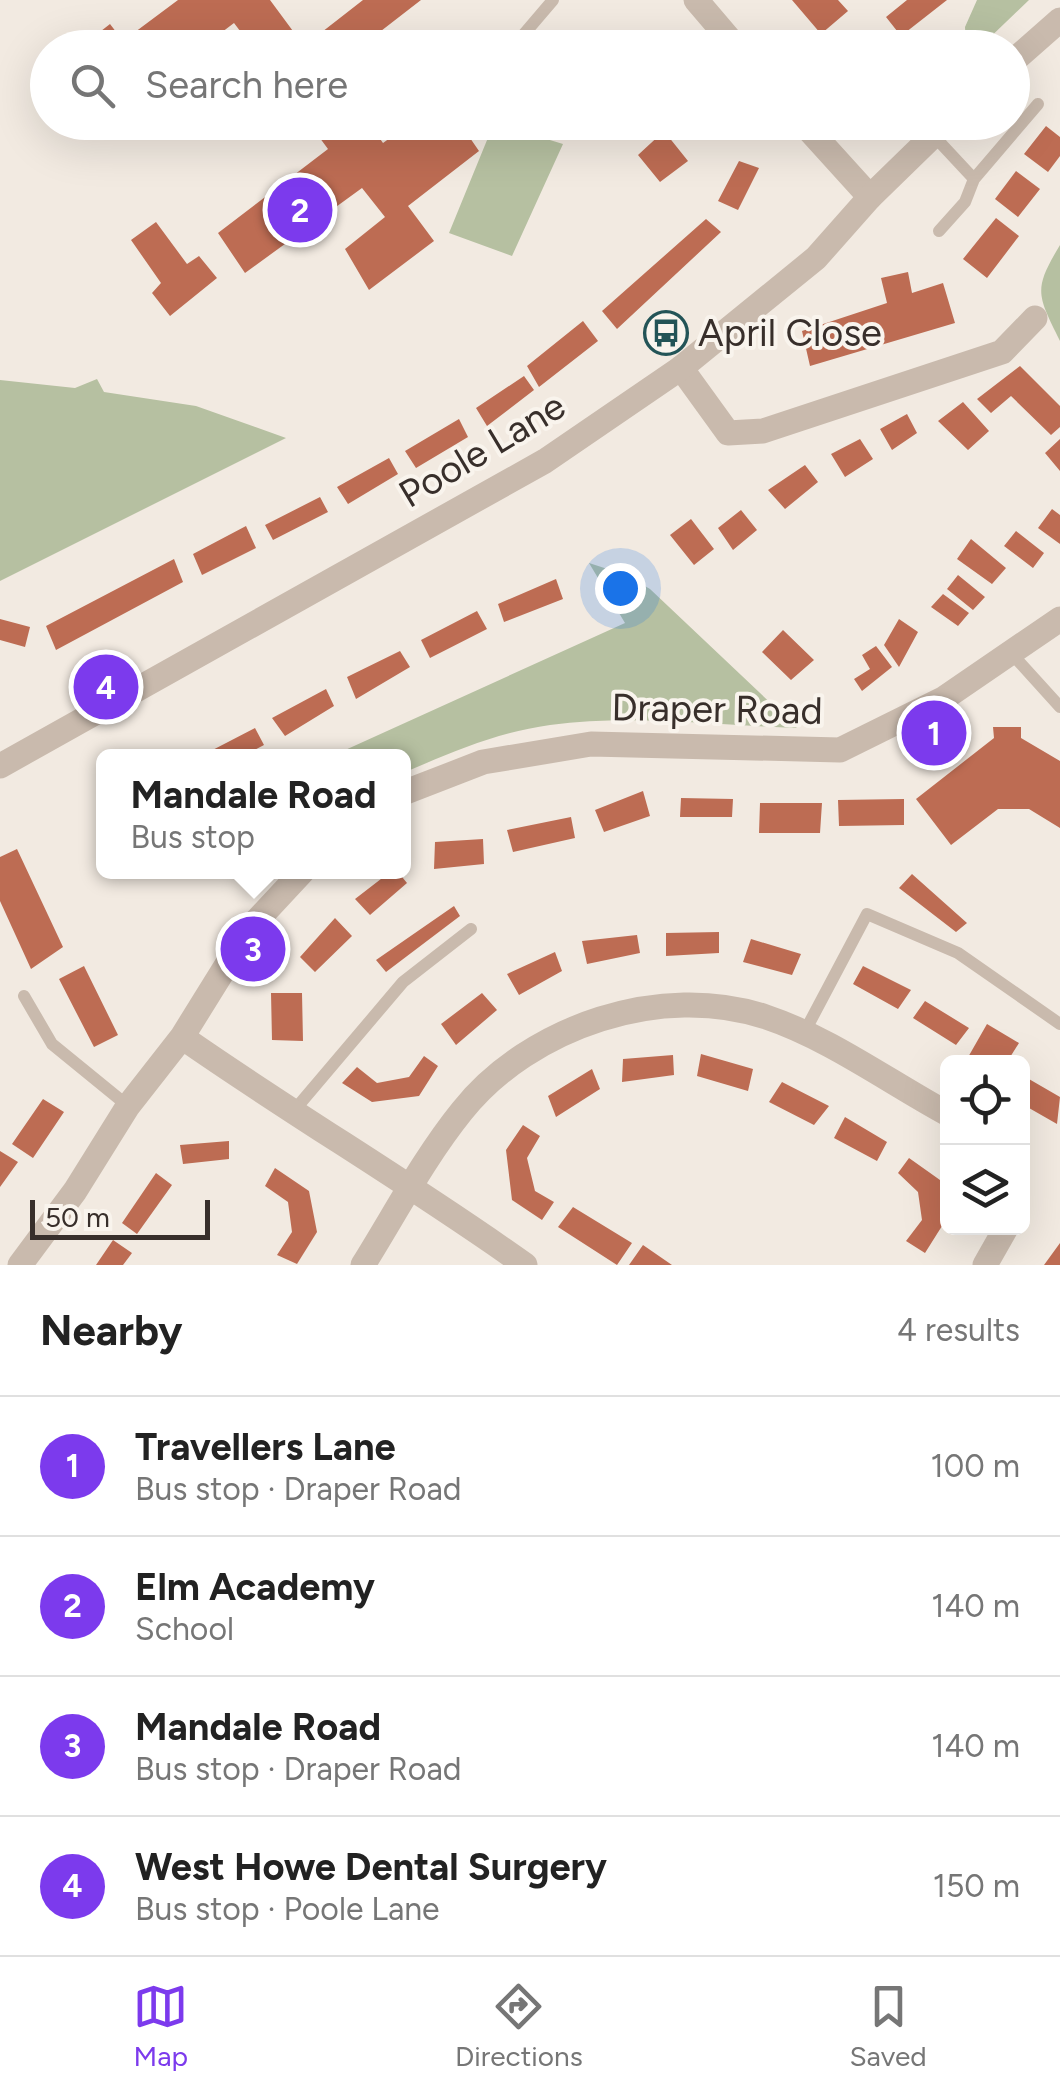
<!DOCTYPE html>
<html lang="en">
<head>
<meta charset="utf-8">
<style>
  :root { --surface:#fff; --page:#f6f6f6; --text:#222; --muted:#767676; --line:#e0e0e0; --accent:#7c3aed }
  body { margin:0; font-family:Figtree,sans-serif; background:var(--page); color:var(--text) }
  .controls { position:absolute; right:30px; bottom:30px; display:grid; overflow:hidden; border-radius:15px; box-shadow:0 10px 40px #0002 }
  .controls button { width:90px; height:90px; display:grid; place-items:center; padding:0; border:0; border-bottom:2px solid var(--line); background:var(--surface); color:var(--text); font:50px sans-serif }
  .scale { position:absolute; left:30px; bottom:25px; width:180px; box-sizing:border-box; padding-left:10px; border:5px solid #382f2b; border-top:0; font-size:28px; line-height:35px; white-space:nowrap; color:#382f2b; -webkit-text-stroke:8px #f9f4ed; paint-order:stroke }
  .you { position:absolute; left:620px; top:588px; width:35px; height:35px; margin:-25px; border:8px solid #fff; border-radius:50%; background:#1a73e8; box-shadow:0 0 0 15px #1a73e833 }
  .badge { display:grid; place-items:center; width:65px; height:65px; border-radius:50%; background:var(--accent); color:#fff; font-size:32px; font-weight:700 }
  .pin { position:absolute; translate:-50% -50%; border:5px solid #fff; box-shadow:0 2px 10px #0006 }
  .popup { position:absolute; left:96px; top:749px; width:315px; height:130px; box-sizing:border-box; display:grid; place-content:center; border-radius:15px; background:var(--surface); filter:drop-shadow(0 2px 8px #0005); font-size:32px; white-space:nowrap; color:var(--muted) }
  .popup b { font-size:38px; color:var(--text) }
  .popup::after { content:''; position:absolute; left:50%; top:100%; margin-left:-20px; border:20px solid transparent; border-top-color:var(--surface) }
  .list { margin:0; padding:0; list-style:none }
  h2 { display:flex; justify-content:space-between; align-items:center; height:130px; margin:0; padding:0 40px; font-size:42px }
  h2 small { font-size:32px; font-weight:400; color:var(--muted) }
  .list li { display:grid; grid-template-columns:65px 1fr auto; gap:30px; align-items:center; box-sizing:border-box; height:140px; padding:0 40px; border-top:2px solid var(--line) }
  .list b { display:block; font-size:38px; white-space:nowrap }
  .list p { margin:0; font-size:32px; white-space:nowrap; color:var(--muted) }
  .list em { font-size:32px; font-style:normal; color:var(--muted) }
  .icon { flex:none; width:55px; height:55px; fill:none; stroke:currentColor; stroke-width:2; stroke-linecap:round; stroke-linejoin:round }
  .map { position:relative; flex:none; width:1060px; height:1265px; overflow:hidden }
  .search { position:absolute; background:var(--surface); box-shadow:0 10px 40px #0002; left:30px; right:30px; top:30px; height:110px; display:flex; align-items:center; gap:25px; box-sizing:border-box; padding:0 35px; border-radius:55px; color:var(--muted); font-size:38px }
  .sheet { height:690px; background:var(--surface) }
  nav { display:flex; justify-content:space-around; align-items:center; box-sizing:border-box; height:140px; border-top:2px solid var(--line); background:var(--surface); font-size:28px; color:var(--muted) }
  nav a { display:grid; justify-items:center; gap:5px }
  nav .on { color:var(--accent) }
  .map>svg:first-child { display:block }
</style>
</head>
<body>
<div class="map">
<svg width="1060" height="1265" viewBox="0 0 1060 1265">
  <rect width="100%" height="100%" fill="#f2eae1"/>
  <path fill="#b6c0a1" d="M977 0H1029L980 47H966L965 27Z
    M494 123 563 144 512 256 449 233Z
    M1060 245V341C1037 294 1033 290 1060 245Z
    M97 379 104 392 196 406 286 438 0 581V380L75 388Z
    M589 563 626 575 650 589 797 728C715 725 632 714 550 725 498 732 450 753 403 773V756H332L625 623Z"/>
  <path fill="#bd6c53" d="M178 0H270L304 46 363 0H421L359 48H253L234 23 201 48H91L87 42 110 24 123 41Z
    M792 0H838L848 11 821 34Z
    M907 0H947L901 36 886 17Z
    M308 122H368L383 143 412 122H459L479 151 408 206 434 241 369 290 345 249 385 217 362 188 245 273 218 233 328 149Z
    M1046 126 1060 137V156L1048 172 1024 154Z
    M664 131 688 161 660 182 638 155Z
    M739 161 759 168 738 210 718 201Z
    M1016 171 1040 189 1018 217 995 199Z
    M996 218 1019 236 987 278 963 259Z
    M706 219 721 232 617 329 602 311Z
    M156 222 187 264 199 256 217 278 170 316 152 293 161 283 131 240Z
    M908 272 912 293 943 283 955 323 810 366 802 331 887 303 881 278Z
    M583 321 598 341 539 387 527 366Z
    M1020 366 1060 406V427L1051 435 1011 396 991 413 977 399Z
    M524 376 534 390 487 426 476 408Z
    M963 402 989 431 968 450 938 421Z
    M907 414 917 433 892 450 880 429Z
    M459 419 468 437 416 468 405 451Z
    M860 439 873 459 845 477 831 454Z
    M1060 439V471L1045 453Z
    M389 458 398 474 348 504 337 487Z
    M805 465 818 482 785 509 768 490Z
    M320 497 328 512 273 540 265 525Z
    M1052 509 1060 515V544L1038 528Z
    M741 510 757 530 733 550 718 528Z
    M691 519 714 549 694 565 670 535Z
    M246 526 256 548 202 575 193 554Z
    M1016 531 1044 553 1033 568 1004 546Z
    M971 539 1006 568 992 584 957 559Z
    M174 559 183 582 56 650 46 626Z
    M958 575 985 597 973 610 947 589Z
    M556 579 563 599 504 622 498 604Z
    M943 594 969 613 958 626 931 607Z
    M477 611 487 629 430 658 421 640Z
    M0 619 30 627 25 647 0 640Z
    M899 619 918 632 899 667 884 645Z
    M783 630 814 660 791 680 762 652Z
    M876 646 892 667 862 691 854 679 870 669 862 655Z
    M400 651 410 667 356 699 347 677Z
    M326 689 334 706 285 736 272 718Z
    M993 727H1021V738L1060 761V828L1029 809H998L951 845 916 799 994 738Z
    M255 728 264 745 243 756H201Z
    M643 791 650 816 604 832 595 810Z
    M681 798 733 799 732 817H680Z
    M904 799V825L839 826 838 800Z
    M760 803H822L820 833H759Z
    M571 817 575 838 513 852 507 830Z
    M483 839 484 864 434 869 435 842Z
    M17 849 63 947 31 969 0 901V857Z
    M390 872H398L407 883 370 915 355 899Z
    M912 874 967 923 956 932 899 888Z
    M454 906 460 916 386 972 376 960Z
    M335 918 352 936 315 972 300 957Z
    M719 932V953L666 956V933Z
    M637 935 640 953 587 964 582 941Z
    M751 939 801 954 792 975 743 962Z
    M555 952 562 971 519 995 507 974Z
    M84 966 118 1035 94 1047 59 979Z
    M863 966 911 990 898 1009 853 984Z
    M271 993H302L303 1041 272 1040Z
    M482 993 497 1010 456 1045 441 1024Z
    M925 1001 969 1028 956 1045 913 1018Z
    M987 1024 1019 1043 1007 1062 967 1059Z
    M701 1054 753 1069 748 1091 697 1076Z
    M673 1055 674 1075 622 1082 623 1059Z
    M424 1056 438 1066 419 1096 372 1102 342 1083 357 1067 377 1083 409 1077Z
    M592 1069 600 1089 556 1117 548 1096Z
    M1022 1075 1060 1097 1057 1124 1022 1104Z
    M782 1082 829 1106 814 1125 769 1102Z
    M43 1099 64 1112 33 1158 12 1144Z
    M845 1117 887 1142 877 1161 834 1138Z
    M523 1125 540 1136 527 1158 535 1191 554 1202 542 1220 512 1200 506 1150Z
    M229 1141V1159L183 1164 180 1145Z
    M0 1151 18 1162 0 1187Z
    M909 1158 940 1180 942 1226 925 1253 906 1241 922 1220 918 1192 898 1173Z
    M275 1168 309 1191 317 1232 297 1264 277 1255 292 1232 288 1202 265 1186Z
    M156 1173 172 1185 137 1234 122 1223Z
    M573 1207 632 1243 617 1265 558 1227Z
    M113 1240 132 1253 123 1265H96Z
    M1060 1243V1265H1044Z
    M643 1245 672 1265H629Z"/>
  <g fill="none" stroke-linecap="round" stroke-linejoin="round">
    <path stroke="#c9baad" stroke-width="12" d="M512 48 553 0
      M503 123V122
      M933 135 974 179 1038 104
      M939 231 965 202 974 179
      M1012 654 1060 707
      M24 996 52 1044 128 1106
      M804 1033 867 914 958 953 1060 1024
      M292 1113 403 982 471 929"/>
    <path stroke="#c9baad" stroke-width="25" d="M696 0 737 48
      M802 122 870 197
      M681 368 728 433 763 431 1002 352 1035 318
      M403 793 483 762 591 744 840 750 943 699 1060 619
      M182 1037C295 1116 413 1185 525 1265
      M20 1265 75 1191 128 1106 182 1037 249 929 302 872
      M363 1265C395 1214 424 1158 462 1111 530 1026 662 982 766 1017 829 1038 889 1082 948 1114
      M985 1265 1006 1228"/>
    <path stroke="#c9baad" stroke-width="25" d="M1012 62 1060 20
      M0 766 545 461 681 368 816 258 870 197 947 122"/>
  </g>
  <defs>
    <g id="bus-ring" transform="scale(2.25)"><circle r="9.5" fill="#f9f4ed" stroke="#235457" stroke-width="1.5"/><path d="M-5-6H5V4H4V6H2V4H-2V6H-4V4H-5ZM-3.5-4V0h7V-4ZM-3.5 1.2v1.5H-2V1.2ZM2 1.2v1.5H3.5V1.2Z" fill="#235457"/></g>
  </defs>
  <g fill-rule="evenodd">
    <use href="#bus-ring" x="666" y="333"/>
  </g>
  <g text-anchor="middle" stroke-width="8" stroke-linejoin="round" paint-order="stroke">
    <g font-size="38" fill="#382f2b" stroke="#f9f4ed" text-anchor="start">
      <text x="698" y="346">April Close</text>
    </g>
    <g font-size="38" fill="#382f2b" stroke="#f9f4ed">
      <text transform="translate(482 450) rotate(-31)" y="13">Poole Lane</text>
      <text transform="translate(717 709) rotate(1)" y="13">Draper Road</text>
    </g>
  </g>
</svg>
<div class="controls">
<button><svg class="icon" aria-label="locate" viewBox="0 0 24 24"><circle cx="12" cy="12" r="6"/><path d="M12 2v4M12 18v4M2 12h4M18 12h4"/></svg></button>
<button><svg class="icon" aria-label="layers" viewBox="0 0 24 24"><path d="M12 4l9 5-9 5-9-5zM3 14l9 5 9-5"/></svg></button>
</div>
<div class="scale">50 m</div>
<div class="you"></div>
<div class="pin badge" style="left:934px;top:733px">1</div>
<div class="pin badge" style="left:300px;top:210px">2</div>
<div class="pin badge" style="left:253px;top:949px">3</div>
<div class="popup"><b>Mandale Road</b>Bus stop</div>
<div class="pin badge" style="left:106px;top:687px">4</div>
<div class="search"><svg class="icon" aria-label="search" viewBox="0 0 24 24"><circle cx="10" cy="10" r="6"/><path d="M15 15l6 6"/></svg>Search here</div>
</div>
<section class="sheet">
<h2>Nearby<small>4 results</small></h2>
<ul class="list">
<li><span class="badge">1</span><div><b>Travellers Lane</b><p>Bus stop · Draper Road</p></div><em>100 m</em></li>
<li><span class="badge">2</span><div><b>Elm Academy</b><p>School</p></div><em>140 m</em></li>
<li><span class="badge">3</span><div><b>Mandale Road</b><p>Bus stop · Draper Road</p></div><em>140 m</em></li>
<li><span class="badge">4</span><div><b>West Howe Dental Surgery</b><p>Bus stop · Poole Lane</p></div><em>150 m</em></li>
</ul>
</section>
<nav>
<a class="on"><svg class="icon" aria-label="map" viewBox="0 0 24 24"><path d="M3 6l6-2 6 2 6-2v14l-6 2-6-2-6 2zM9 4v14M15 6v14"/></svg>Map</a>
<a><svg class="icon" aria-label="directions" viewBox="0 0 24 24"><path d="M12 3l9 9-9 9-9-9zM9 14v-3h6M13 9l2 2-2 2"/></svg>Directions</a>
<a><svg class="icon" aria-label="saved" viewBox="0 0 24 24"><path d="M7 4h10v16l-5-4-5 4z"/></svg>Saved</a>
</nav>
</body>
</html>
